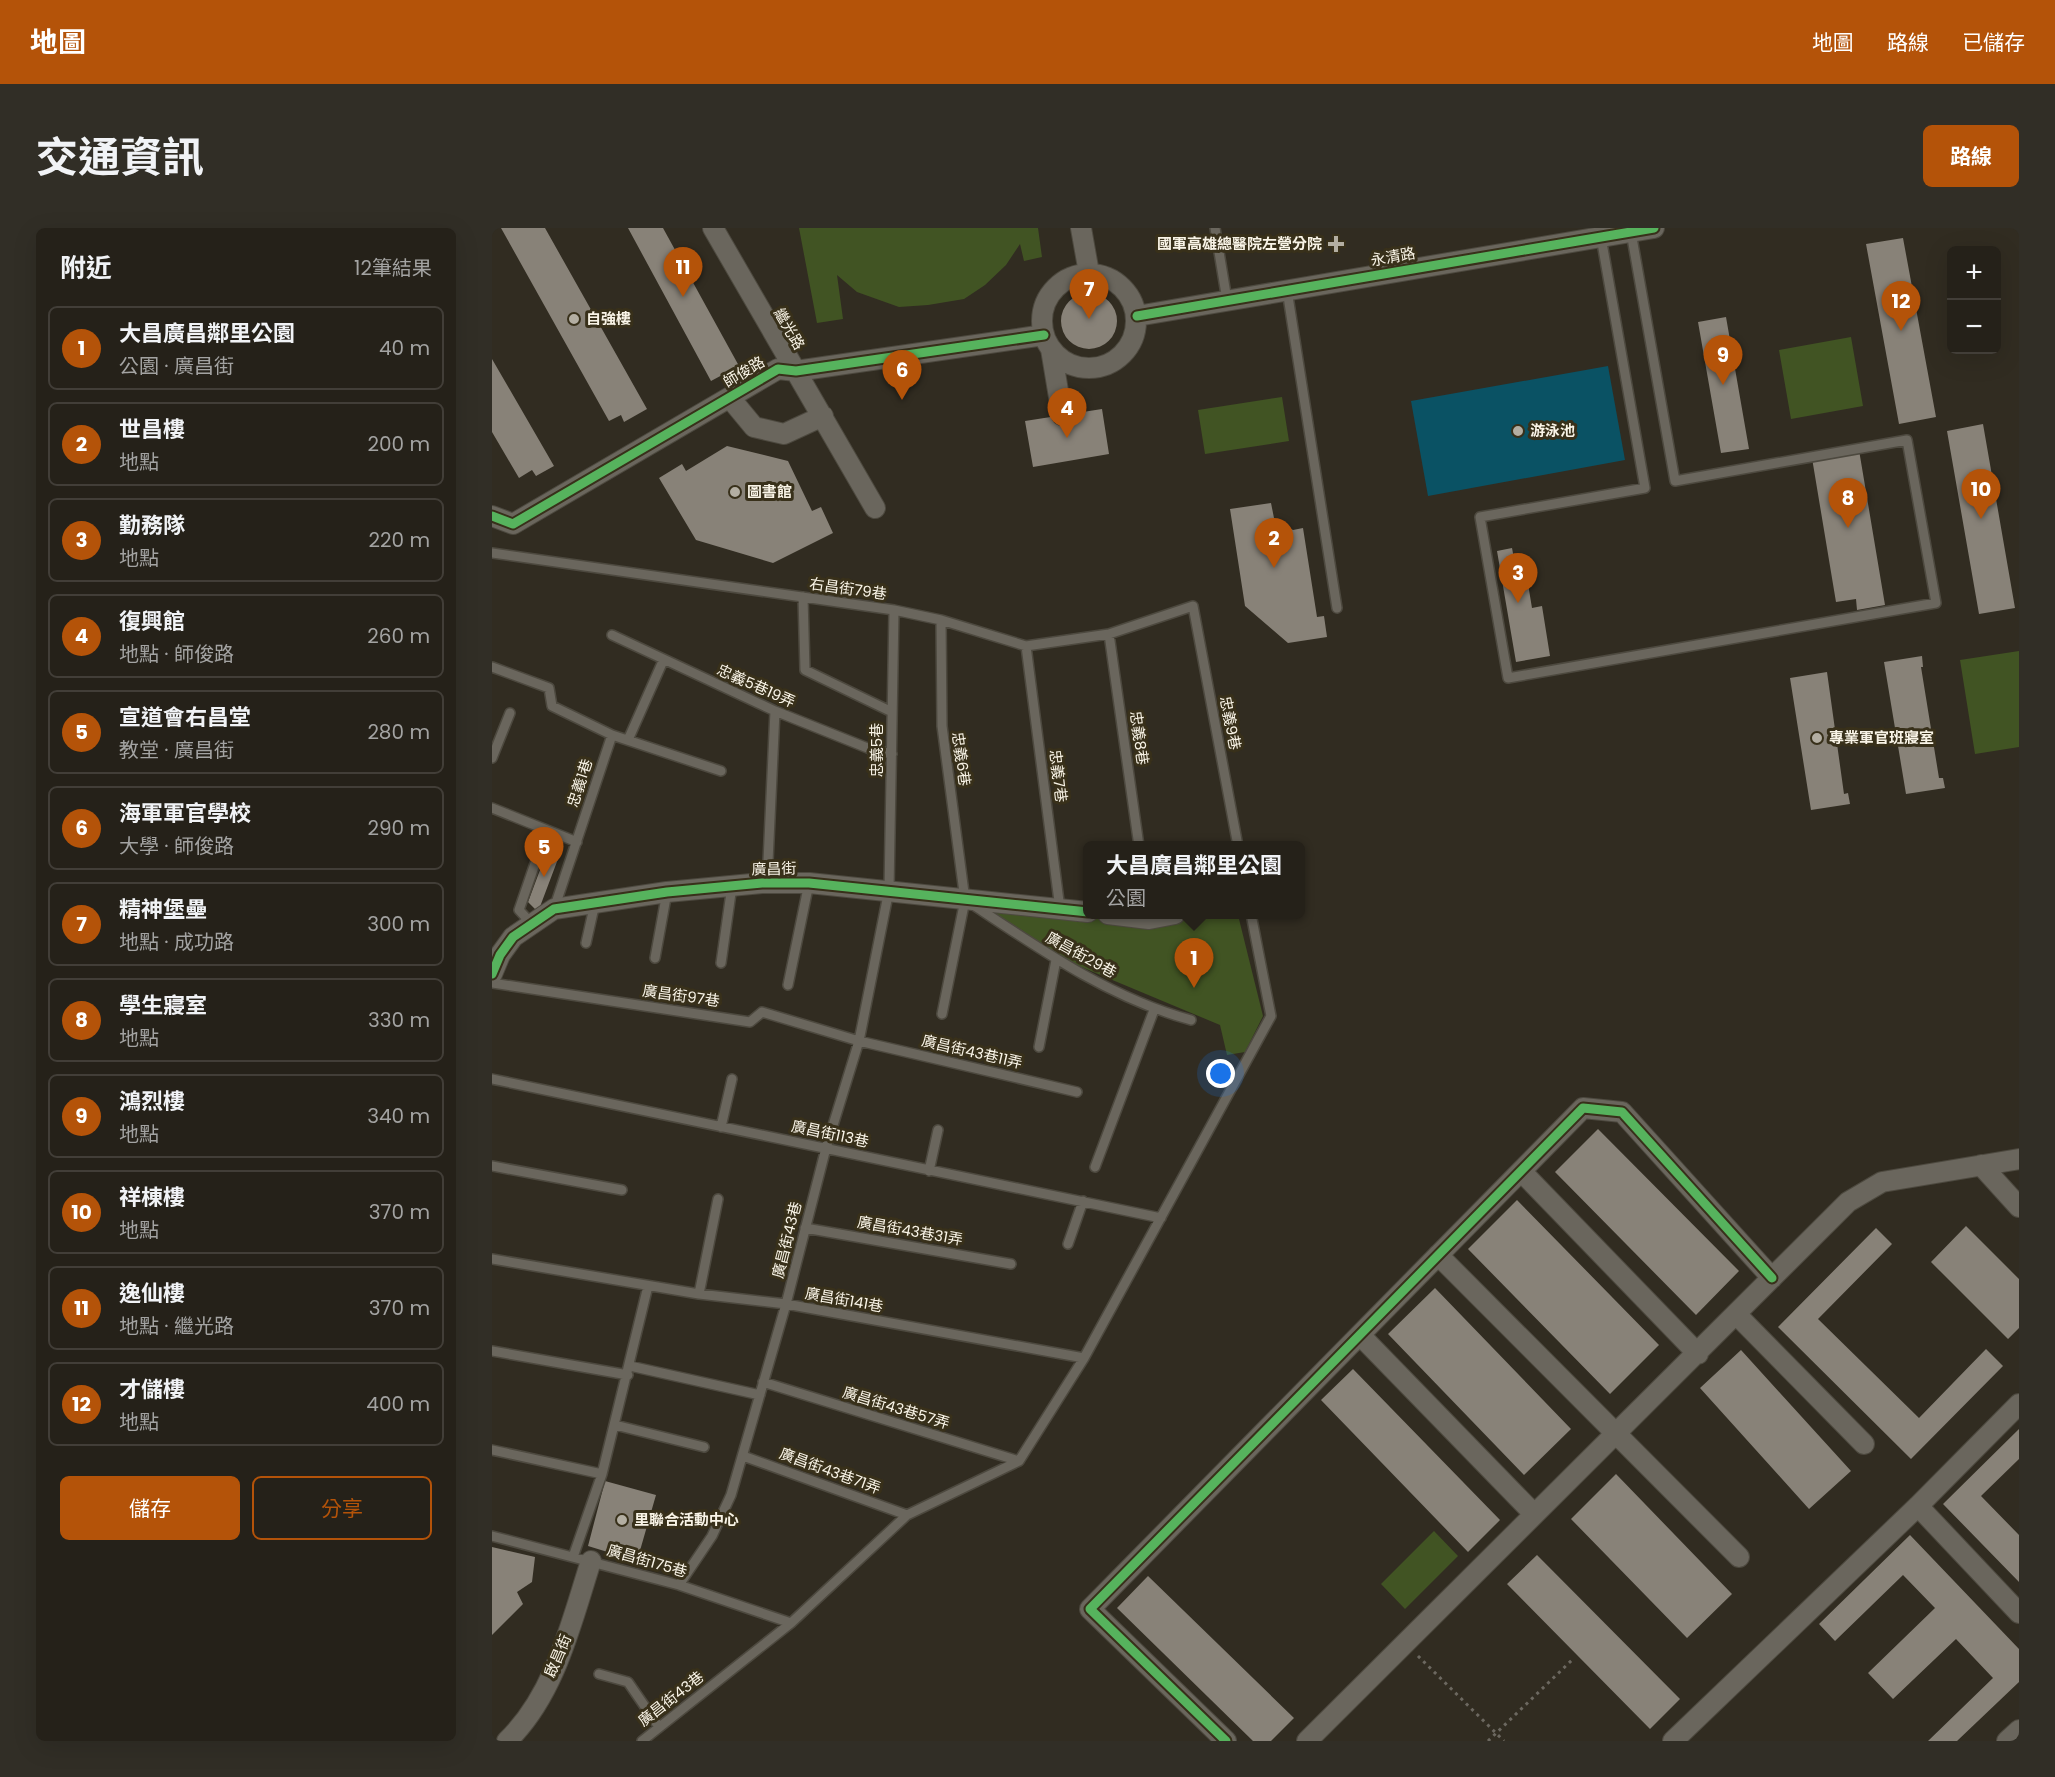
<!DOCTYPE html>
<html lang="zh-TW">
<head>
<meta charset="utf-8">
<style>
  :root { --surface:#252119; --page:#312e26; --text:#f1f3f6; --muted:#a3a3a2; --line:#423e38; --accent:#b45309 }
  body { margin:0; font-family:Poppins,"Noto Sans TC",sans-serif; background:var(--page); color:var(--text) }
  .controls { position:absolute; right:18px; top:18px; display:grid; overflow:hidden; border-radius:9px; box-shadow:0 6px 24px #0002 }
  .controls button { width:54px; height:54px; display:grid; place-items:center; padding:0; border:0; border-bottom:2px solid var(--line); background:var(--surface); color:var(--text); font:30px sans-serif }
  .you { position:absolute; left:729px; top:846px; width:21px; height:21px; margin:-15px; border:4px solid #fff; border-radius:50%; background:#1a73e8; box-shadow:0 0 0 9px #1a73e833 }
  .badge { display:grid; place-items:center; width:39px; height:39px; border-radius:50%; background:var(--accent); color:#fff; font-size:20px; font-weight:700 }
  .pin { position:absolute; translate:-50% -50px; filter:drop-shadow(0 2px 3px #0008) }
  .pin::after { content:''; position:absolute; top:32px; width:21px; height:18px; background:inherit; clip-path:polygon(0 0,100% 0,50% 100%) }
  .popup { position:absolute; left:591px; top:613px; width:222px; height:78px; box-sizing:border-box; display:grid; place-content:center; border-radius:9px; background:var(--surface); filter:drop-shadow(0 2px 4px #0005); font-size:20px; white-space:nowrap; color:var(--muted) }
  .popup b { font-size:22px; color:var(--text) }
  .popup::after { content:''; position:absolute; left:50%; top:100%; margin-left:-12px; border:12px solid transparent; border-top-color:var(--surface) }
  .list { margin:0; padding:0; list-style:none }
  h2 { display:flex; justify-content:space-between; align-items:center; height:78px; margin:0; padding:0 24px; font-size:26px }
  h2 small { font-size:20px; font-weight:400; color:var(--muted) }
  .list li { display:grid; grid-template-columns:39px 1fr auto; gap:18px; align-items:center; box-sizing:border-box; height:84px; margin:0 12px 12px; padding:0 12px; border:2px solid var(--line); border-radius:9px }
  .list b { display:block; font-size:22px; white-space:nowrap }
  .list p { margin:0; font-size:20px; white-space:nowrap; color:var(--muted) }
  .list em { font-size:20px; font-style:normal; color:var(--muted) }
  .actions { display:flex; gap:12px; padding:18px 24px }
  .actions a { flex:1; padding:14px 0; border:2px solid var(--accent); border-radius:9px; text-align:center; font-size:21px; color:var(--accent) }
  .actions .main { background:var(--accent); color:#fff }
  .map { position:relative; flex:none; width:1527px; height:1513px; overflow:hidden; border-radius:9px }
  header { display:flex; align-items:center; gap:36px; box-sizing:border-box; height:84px; padding:0 30px; background:var(--accent); color:#fff }
  header strong { font-size:28px }
  nav { display:flex; gap:33px; margin-inline-start:auto; font-size:21px }
  .intro { display:flex; align-items:center; justify-content:space-between; box-sizing:border-box; height:144px; padding:0 36px }
  h1 { margin:0; font-size:42px }
  .button { padding:15px 27px; border-radius:9px; background:var(--accent); color:#fff; font-size:21px; font-weight:700 }
  main { display:flex; gap:36px; padding:0 36px }
  aside { flex:1; background:var(--surface); border-radius:9px; box-shadow:0 6px 24px #0002 }
  .map>svg:first-child { display:block }
</style>
</head>
<body>
<header>
<strong>地圖</strong>
<nav><a>地圖</a><a>路線</a><a>已儲存</a></nav>
</header>
<div class="intro"><h1>交通資訊</h1><a class="button">路線</a></div>
<main>
<aside>
<h2>附近<small>12筆結果</small></h2>
<ul class="list">
<li><span class="badge">1</span><div><b>大昌廣昌鄰里公園</b><p>公園 · 廣昌街</p></div><em>40 m</em></li>
<li><span class="badge">2</span><div><b>世昌樓</b><p>地點</p></div><em>200 m</em></li>
<li><span class="badge">3</span><div><b>勤務隊</b><p>地點</p></div><em>220 m</em></li>
<li><span class="badge">4</span><div><b>復興館</b><p>地點 · 師俊路</p></div><em>260 m</em></li>
<li><span class="badge">5</span><div><b>宣道會右昌堂</b><p>教堂 · 廣昌街</p></div><em>280 m</em></li>
<li><span class="badge">6</span><div><b>海軍軍官學校</b><p>大學 · 師俊路</p></div><em>290 m</em></li>
<li><span class="badge">7</span><div><b>精神堡壘</b><p>地點 · 成功路</p></div><em>300 m</em></li>
<li><span class="badge">8</span><div><b>學生寢室</b><p>地點</p></div><em>330 m</em></li>
<li><span class="badge">9</span><div><b>鴻烈樓</b><p>地點</p></div><em>340 m</em></li>
<li><span class="badge">10</span><div><b>祥棟樓</b><p>地點</p></div><em>370 m</em></li>
<li><span class="badge">11</span><div><b>逸仙樓</b><p>地點 · 繼光路</p></div><em>370 m</em></li>
<li><span class="badge">12</span><div><b>才儲樓</b><p>地點</p></div><em>400 m</em></li>
</ul>
<div class="actions"><a class="main">儲存</a><a>分享</a></div>
</aside>
<div class="map">
<svg width="1527" height="1513" viewBox="0 0 1527 1513">
  <rect width="100%" height="100%" fill="#312c21"/>
  <path fill="#415423" d="M307 0H546L550 29 532 33 528 16 514 37 493 57 472 71 436 77 407 79 365 64 345 47 351 91 325 95Z
    M1359 109 1371 178 1299 191 1287 122Z
    M790 169 797 213 713 226 706 182Z
    M1527 423V519L1483 526 1468 432Z
    M494 679 657 696 716 687H746L771 788 753 824 735 827 728 797 575 733Z
    M942 1303 966 1328 913 1381 889 1356Z"/>
  <path fill="#0a5264" d="M1116 138 1133 232 936 268 919 173Z"/>
  <path fill="#888278" d="M9 0H53L155 181 132 194 129 187 117 193Z
    M136 0H171L247 138 219 153Z
    M1411 10 1444 189 1407 196 1374 16Z
    M569 93a28 28 0 1 1 56 0a28 28 0 1 1-56 0Z
    M1234 89 1257 221 1229 225 1206 94Z
    M0 131 62 238 44 248 40 242 27 250 0 204Z
    M610 181 617 226 541 239 533 193Z
    M1491 196 1523 380 1487 386 1455 203Z
    M235 218 296 233 320 283 329 279 341 305 281 335 204 312 167 250 190 236 194 243Z
    M1367 222 1393 377 1365 382 1364 371 1344 374 1320 230Z
    M779 275 782 290 801 302 811 300 825 389 832 388 835 409 796 415 753 378 738 281Z
    M1020 320 1026 352 1035 350 1040 380 1050 378 1058 428 1024 434 1005 323Z
    M1430 428 1431 439H1429L1447 550H1451L1453 560 1414 566 1392 434Z
    M1335 444 1352 566 1356 565 1358 576 1319 582 1298 450Z
    M57 618 69 623 46 684 36 674Z
    M1106 901 1247 1043 1204 1087 1063 944Z
    M1025 972 1167 1117 1118 1166 976 1021Z
    M1474 998 1527 1051V1100L1516 1111 1439 1034Z
    M1384 1000 1400 1016 1326 1091 1427 1190 1494 1121 1511 1138 1419 1231 1286 1099Z
    M943 1060 1079 1201 1032 1247 896 1106Z
    M1249 1122 1359 1243 1317 1281 1208 1160Z
    M861 1141 1008 1292 976 1324 829 1172Z
    M1527 1201V1231L1489 1268 1527 1307V1354L1451 1276Z
    M1124 1246 1240 1366 1195 1410 1079 1291Z
    M113 1253 164 1267 145 1333 96 1318Z
    M1418 1307 1527 1421V1454L1465 1513H1436L1501 1450 1464 1411 1401 1471 1376 1445 1443 1380 1411 1347 1343 1413 1327 1396Z
    M0 1319 43 1329 40 1354 25 1364 31 1376 0 1407Z
    M1045 1327 1188 1471 1158 1501 1015 1356Z
    M656 1348 802 1490 779 1513H761L625 1380Z"/>
  <g fill="none" stroke-linecap="round" stroke-linejoin="round">
    <g stroke="#4d493f" stroke-width="12">
      <path id="lane" d="M723 0 735 72
        M1109 9 1153 260 988 289 1016 450 1444 375 1415 212 1183 253 1139 4
        M795 62 845 380
        M0 325 402 382 449 392 534 418 617 406 701 378 746 618
        M311 369 313 442 400 484
        M449 392 450 498 473 672 450 786
        M617 406 647 618
        M120 407 283 483 378 521 400 526
        M534 418 568 681
        M0 439 57 460 60 478 120 507 229 543
        M136 512 171 433
        M0 530 18 485
        M0 580 85 614
        M275 655 283 483
        M480 676C549 722 618 770 699 792
        M62 681 120 507
        M39 695 27 682 49 618
        M94 715 103 675
        M163 730 175 664
        M229 735 240 658
        M0 755 258 794 270 784 367 813 585 864
        M296 757 317 655
        M547 819 564 732
        M0 851 669 990
        M229 899 240 851
        M0 938 130 962
        M603 939 662 782
        M437 943 446 902
        M313 1000 519 1036
        M576 1016 591 973
        M0 1031 207 1066 294 1076 592 1130
        M207 1066 226 971
        M0 1123 136 1147
        M138 1138 268 1167
        M271 1154 527 1233
        M123 1197 212 1219
        M0 1222 110 1246
        M251 1228 415 1287
        M0 1308 187 1357 299 1395
        M81 1329 110 1246 156 1058
        M187 1357 220 1308 239 1267 294 1076 334 920 367 813 397 662 402 382
        M107 1446 136 1454 167 1499
        M150 1513 299 1395 415 1287 527 1233 592 1130 779 788 759 686"/>
    </g>
    <g stroke="#4d493f" stroke-width="22">
      <path id="street" d="M221 0 383 280
        M589 0 597 45
        M550 93a47 47 0 1 1 94 0a47 47 0 1 1-94 0Z
        M645 88 1162 0
        M559 121 570 187
        M238 170 262 199 292 206 331 188
        M0 288 21 296 286 141 304 143 552 107
        M616 686 657 691 683 686
        M0 746 8 727 21 709 62 681 175 664 270 655H317L596 684
        M1489 937 1527 979
        M1029 943 1206 1126
        M946 1027 1247 1329
        M1244 1086 1372 1216
        M868 1107 1042 1286
        M1426 1278 1527 1385
        M15 1513C63 1467 79 1395 99 1333
        M734 1513 598 1381 1091 880 1130 884 1280 1050
        M815 1513 1356 974 1390 954 1527 931
        M1181 1513 1426 1278 1527 1176
        M1515 1513 1527 1502"/>
    </g>
    <path stroke="#6c6860" stroke-width="3" stroke-dasharray="3 4.5" stroke-linecap="butt" d="M926 1428 1012 1513
      M996 1513 1081 1431"/>
    <use href="#lane" stroke="#6a665d" stroke-width="9"/>
    <use href="#street" stroke="#6a665d" stroke-width="20"/>
    <g stroke="#38301a" stroke-width="13">
      <path id="cycleway" d="M645 88 1162 0
        M0 288 21 296 286 141 304 143 552 107
        M0 746 8 727 21 709 62 681 175 664 270 655H317L596 684
        M734 1513 598 1381 1091 880 1130 884 1280 1050"/>
    </g>
    <use href="#cycleway" stroke="#56b35d" stroke-width="9"/>
  </g>
  <g fill="#b3aea2" stroke="#38301a" stroke-width="2">
    <path d="M841 7h6v6h6v6h-6v6h-6v-6h-6v-6h6z"/>
    <circle cx="82" cy="91" r="6"/>
    <circle cx="1026" cy="203" r="6"/>
    <circle cx="243" cy="264" r="6"/>
    <circle cx="1325" cy="510" r="6"/>
    <circle cx="130" cy="1292" r="6"/>
  </g>
  <g text-anchor="middle" stroke-width="6" stroke-linejoin="round" paint-order="stroke">
    <g font-size="15" font-weight="bold" fill="#f9f4e7" stroke="#38301a" text-anchor="start">
      <text x="830" y="21" text-anchor="end">國軍高雄總醫院左營分院</text>
      <text x="94" y="96">自強樓</text>
      <text x="1038" y="208">游泳池</text>
      <text x="255" y="269">圖書館</text>
      <text x="1337" y="515">專業軍官班寢室</text>
      <text x="142" y="1297">里聯合活動中心</text>
    </g>
    <g font-size="15" fill="#f9f4e7" stroke="#38301a">
      <text transform="translate(901 29) rotate(-10)" y="5">永清路</text>
      <text transform="translate(297 101) rotate(60)" y="5">繼光路</text>
      <text transform="translate(252 144) rotate(-31)" y="5">師俊路</text>
      <text transform="translate(356 361) rotate(8)" y="5">右昌街79巷</text>
      <text transform="translate(264 458) rotate(24)" y="5">忠義5巷19弄</text>
      <text transform="translate(738 495) rotate(79)" y="5">忠義9巷</text>
      <text transform="translate(647 510) rotate(82)" y="5">忠義8巷</text>
      <text transform="translate(385 522) rotate(-90)" y="5">忠義5巷</text>
      <text transform="translate(469 531) rotate(82)" y="5">忠義6巷</text>
      <text transform="translate(566 548) rotate(83)" y="5">忠義7巷</text>
      <text transform="translate(88 555) rotate(-72)" y="5">忠義1巷</text>
      <text transform="translate(282 641) rotate(-1)" y="5">廣昌街</text>
      <text transform="translate(589 727) rotate(29)" y="5">廣昌街29巷</text>
      <text transform="translate(189 768) rotate(8)" y="5">廣昌街97巷</text>
      <text transform="translate(480 824) rotate(13)" y="5">廣昌街43巷11弄</text>
      <text transform="translate(338 906) rotate(12)" y="5">廣昌街113巷</text>
      <text transform="translate(418 1003) rotate(10)" y="5">廣昌街43巷31弄</text>
      <text transform="translate(295 1012) rotate(-76)" y="5">廣昌街43巷</text>
      <text transform="translate(352 1072) rotate(10)" y="5">廣昌街141巷</text>
      <text transform="translate(404 1180) rotate(17)" y="5">廣昌街43巷57弄</text>
      <text transform="translate(338 1243) rotate(20)" y="5">廣昌街43巷71弄</text>
      <text transform="translate(155 1333) rotate(16)" y="5">廣昌街175巷</text>
      <text transform="translate(66 1428) rotate(-67)" y="5">啟昌街</text>
      <text transform="translate(179 1471) rotate(-38)" y="5">廣昌街43巷</text>
    </g>
  </g>
</svg>
<div class="controls">
<button>+</button>
<button>−</button>
</div>
<div class="you"></div>
<div class="pin badge" style="left:702px;top:760px">1</div>
<div class="popup"><b>大昌廣昌鄰里公園</b>公園</div>
<div class="pin badge" style="left:782px;top:340px">2</div>
<div class="pin badge" style="left:1026px;top:375px">3</div>
<div class="pin badge" style="left:575px;top:210px">4</div>
<div class="pin badge" style="left:52px;top:649px">5</div>
<div class="pin badge" style="left:410px;top:172px">6</div>
<div class="pin badge" style="left:597px;top:91px">7</div>
<div class="pin badge" style="left:1356px;top:300px">8</div>
<div class="pin badge" style="left:1231px;top:157px">9</div>
<div class="pin badge" style="left:1489px;top:291px">10</div>
<div class="pin badge" style="left:191px;top:69px">11</div>
<div class="pin badge" style="left:1409px;top:103px">12</div>
</div>
</main>
</body>
</html>
